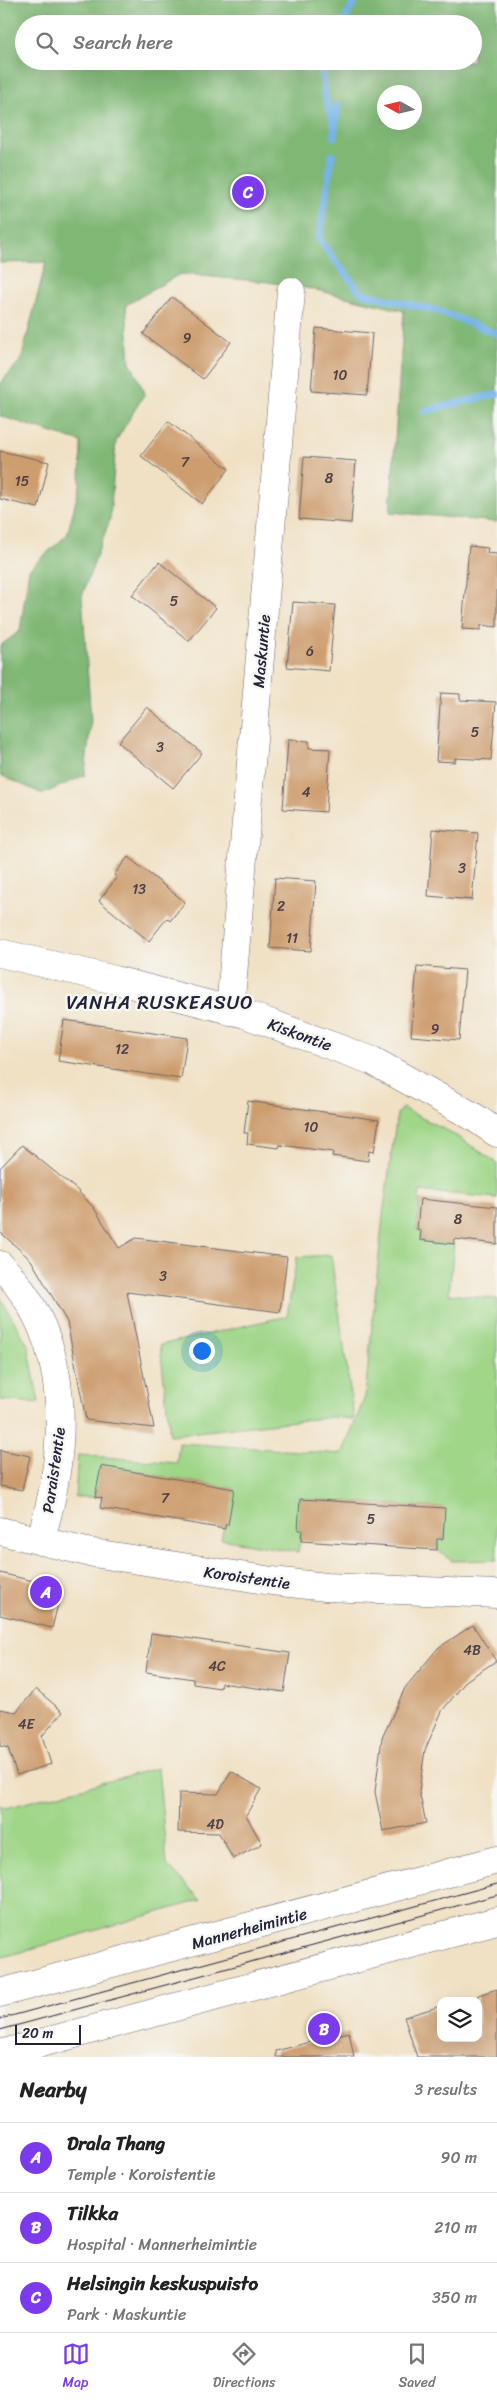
<!DOCTYPE html>
<html lang="en">
<head>
<meta charset="utf-8">
<style>
  :root { --surface:#fff; --page:#f2f2f2; --text:#222; --muted:#767676; --line:#e0e0e0; --accent:#7c3aed }
  body { margin:0; font-family:Sriracha,sans-serif; background:var(--page); color:var(--text) }
  .controls { position:absolute; right:15px; bottom:15px; display:grid; overflow:hidden; border-radius:10px; box-shadow:0 5px 20px #0002 }
  .controls button { width:45px; height:45px; display:grid; place-items:center; padding:0; border:0; border-bottom:1px solid var(--line); background:var(--surface); color:var(--text); font:25px sans-serif }
  .compass { position:absolute; left:377px; top:85px; width:45px; height:45px; border-radius:50%; background:var(--surface); box-shadow:0 5px 20px #0002; rotate:278deg }
  .scale { position:absolute; left:15px; bottom:12px; width:66px; box-sizing:border-box; padding-left:5px; border:2px solid #22223b; border-top:0; font-size:14px; line-height:18px; white-space:nowrap; color:#22223b; -webkit-text-stroke:4px #f6f6f2; paint-order:stroke }
  .you { position:absolute; left:201px; top:1350px; width:18px; height:18px; margin:-12px; border:4px solid #fff; border-radius:50%; background:#1a73e8; box-shadow:0 0 0 8px #1a73e833 }
  .badge { display:grid; place-items:center; width:32px; height:32px; border-radius:50%; background:var(--accent); color:#fff; font-size:16px; font-weight:700 }
  .pin { position:absolute; translate:-50% -50%; border:2px solid #fff; box-shadow:0 1px 5px #0006 }
  .list { margin:0; padding:0; list-style:none }
  h2 { display:flex; justify-content:space-between; align-items:center; height:65px; margin:0; padding:0 20px; font-size:21px }
  h2 small { font-size:16px; font-weight:400; color:var(--muted) }
  .list li { display:grid; grid-template-columns:32px 1fr auto; gap:15px; align-items:center; box-sizing:border-box; height:70px; padding:0 20px; border-top:1px solid var(--line) }
  .list b { display:block; font-size:19px; white-space:nowrap }
  .list p { margin:0; font-size:16px; white-space:nowrap; color:var(--muted) }
  .list em { font-size:16px; font-style:normal; color:var(--muted) }
  .icon { flex:none; width:28px; height:28px; fill:none; stroke:currentColor; stroke-width:2; stroke-linecap:round; stroke-linejoin:round }
  .map { position:relative; flex:none; width:497px; height:2057px; overflow:hidden }
  .search { position:absolute; background:var(--surface); box-shadow:0 5px 20px #0002; left:15px; right:15px; top:15px; height:55px; display:flex; align-items:center; gap:12px; box-sizing:border-box; padding:0 18px; border-radius:28px; color:var(--muted); font-size:19px }
  .sheet { height:275px; background:var(--surface) }
  nav { display:flex; justify-content:space-around; align-items:center; box-sizing:border-box; height:70px; border-top:1px solid var(--line); background:var(--surface); font-size:14px; color:var(--muted) }
  nav a { display:grid; justify-items:center; gap:2px }
  nav .on { color:var(--accent) }
  .map>svg:first-child { display:block }
</style>
</head>
<body>
<div class="map">
<svg width="497" height="2057" viewBox="0 0 497 2057">
  <rect width="100%" height="100%" fill="#f6f6f2"/>
  <filter id="ink" filterUnits="userSpaceOnUse"><feTurbulence type="fractalNoise" baseFrequency=".02" numOctaves="2"/><feDisplacementMap in="SourceGraphic" scale="10" xChannelSelector="R" yChannelSelector="G"/><feConvolveMatrix kernelMatrix="1 2 1 2 8 2 1 2 1" color-interpolation-filters="sRGB"/></filter>
  <filter id="wash" filterUnits="userSpaceOnUse"><feTurbulence type="fractalNoise" baseFrequency=".0096" numOctaves="4" result="noise"/><feDisplacementMap in="SourceGraphic" scale="20" xChannelSelector="R" yChannelSelector="G"/><feGaussianBlur stdDeviation="1.12" result="paint"/><feColorMatrix in="noise" values="0 0 0 0 0 0 0 0 0 0 0 0 0 0 0 0 0 1.4 0 .05"/><feComposite in="paint" operator="in"/></filter>
  <g filter="url(#wash)">
    <rect width="100%" height="100%" fill="#f0e1c5"/>
    <path fill="#9fd688" stroke="#607c62" d="M402 1108 452 1133 497 1163V1198L420 1191 417 1230 421 1231 420 1240 454 1244 449 1294 497 1299V1560L452 1561 437 1550V1539H443L444 1508 300 1499 298 1529 302 1530 298 1552 221 1539 234 1489 101 1466 95 1497H75L78 1455 177 1463 179 1443 342 1454 365 1397 383 1215 397 1114Z
      M331 1255 354 1419 332 1417 170 1435 160 1345 287 1316 297 1257Z
      M0 1297 28 1345 39 1403 0 1400Z
      M158 1768 167 1865 201 1900 0 1958V1805L6 1808Z"/>
    <path fill="#7fb774" stroke="#506c58" fill-rule="evenodd" d="M0 0H497V522L390 512 404 311 312 289 268 282 180 274 126 305 130 362 145 393 116 441 110 519 82 596 91 720 85 775 43 794 0 775V646L20 631 29 569 67 535 80 485 81 442 0 416V383L21 360 46 262 0 263ZM24 24H473V61H24ZM384 92H414V122H384Z"/>
    <g fill="none" stroke-linecap="round" stroke-linejoin="round">
      <path stroke="#75b3e8" stroke-width="7" d="M342 24 356 0
        M319 61 325 96 335 128
        M334 137 338 105
        M332 155 319 240 361 293 438 311 497 334
        M424 411 497 394"/>
    </g>
    <g id="blocks">
      <path fill="#cd9d6e" d="M172 297 231 342 203 379 143 334Z
        M316 328 372 333 367 395 311 391Z
        M168 421 229 469 202 504 141 456Z
        M0 451 49 462 38 508 0 499Z
        M304 457 356 461 351 523 299 519Z
        M469 546 488 548 487 553 497 554V627L481 625V630L462 629Z
        M159 562 216 608 189 641 132 595Z
        M293 602 335 605 329 671 287 667Z
        M441 693 460 694V700L496 702 491 760 455 758V762L436 761Z
        M147 707 202 753 173 788 118 742Z
        M288 740 309 741V748L330 749 326 812 283 809Z
        M433 829 478 833 472 900 428 896Z
        M128 857 185 902 170 921 167 918 149 941 99 901 117 877 114 875Z
        M275 878 316 881 311 951 270 948Z
        M417 966 465 970 459 1040 411 1036Z
        M64 1020 187 1038 181 1079 58 1061Z
        M248 1101 379 1120 374 1152 369 1151 368 1161 332 1156 333 1152 280 1145 279 1148 247 1144 248 1133H244Z
        M22 1145 77 1190 94 1208 119 1248 136 1238 287 1257 280 1312 127 1292 154 1428 86 1420 67 1322 31 1260 0 1232V1168Z
        M420 1199 497 1207V1244L454 1239V1244L420 1240 421 1231 417 1230Z
        M0 1450 30 1456 22 1490 0 1486Z
        M101 1466 234 1489 228 1525H225V1529L100 1508 102 1498 95 1497Z
        M300 1499 445 1508 443 1539H437V1550L301 1541 302 1530H298Z
        M0 1573 62 1588 52 1628 0 1615Z
        M473 1625 496 1661 467 1680 442 1711 425 1750 419 1791 426 1823 383 1831 375 1792 382 1738 405 1688 438 1648Z
        M151 1633 290 1653 284 1692 221 1683 220 1688 193 1684V1679L146 1672Z
        M36 1689 63 1712 42 1736 51 1764 17 1775 8 1748 0 1746V1709L16 1712Z
        M231 1771 261 1789 246 1815 262 1844 233 1859 219 1833 178 1832 179 1793 218 1794Z
        M497 1989V2057H417L404 2017 441 2006V2038H478V1995Z
        M349 2032 354 2057H276V2051Z"/>
    </g>
  </g>
  <g filter="url(#ink)">
    <use href="#blocks" fill-opacity="0" stroke="#6a656b" stroke-width="1"/>
    <g fill="none" stroke-linecap="round" stroke-linejoin="round">
      <g stroke="#6a656b" stroke-width="29">
        <path id="minor" d="M0 953 115 980 245 1014 373 1061 474 1117 497 1133
          M230 1011 291 291
          M0 1265C74 1339 69 1448 40 1541
          M0 1531 87 1552 272 1581 326 1587 497 1594"/>
      </g>
      <g stroke="#6a656b" stroke-width="29">
        <path id="major" d="M0 1993 497 1860
          M0 2054 497 1921"/>
      </g>
      <use href="#minor" stroke="#fff" stroke-width="28"/>
      <use href="#major" stroke="#fff" stroke-width="28"/>
      <path stroke="#22223b" stroke-width="1" d="M0 2019 497 1884
        M0 2030 497 1895"/>
    </g>
  </g>
  <g text-anchor="middle" stroke-width="5" stroke-linejoin="round" paint-order="stroke">
    <g font-size="14" fill="#4d4148">
      <text x="187" y="343">9</text>
      <text x="340" y="380">10</text>
      <text x="185" y="467">7</text>
      <text x="329" y="483">8</text>
      <text x="22" y="486">15</text>
      <text x="174" y="606">5</text>
      <text x="310" y="656">6</text>
      <text x="475" y="737">5</text>
      <text x="160" y="752">3</text>
      <text x="306" y="797">4</text>
      <text x="462" y="873">3</text>
      <text x="139" y="894">13</text>
      <text x="281" y="911">2</text>
      <text x="292" y="943">11</text>
      <text x="435" y="1034">9</text>
      <text x="122" y="1054">12</text>
      <text x="311" y="1132">10</text>
      <text x="458" y="1224">8</text>
      <text x="163" y="1281">3</text>
      <text x="165" y="1503">7</text>
      <text x="371" y="1524">5</text>
      <text x="472" y="1655">4B</text>
      <text x="217" y="1671">4C</text>
      <text x="26" y="1729">4E</text>
      <text x="215" y="1829">4D</text>
    </g>
    <g font-size="16" fill="#22223b" stroke="#f6f6f2">
      <text transform="translate(261 651) rotate(-85)" y="6">Maskuntie</text>
      <text transform="translate(300 1034) rotate(20)" y="6">Kiskontie</text>
      <text transform="translate(53 1470) rotate(-82)" y="6">Paraistentie</text>
      <text transform="translate(247 1577) rotate(8)" y="6">Koroistentie</text>
      <text transform="translate(249 1928) rotate(-15)" y="6">Mannerheimintie</text>
    </g>
    <g font-size="19" letter-spacing="1" fill="#22223b" stroke="#f6f6f2">
      <text x="160" y="1009">VANHA RUSKEASUO</text>
    </g>
  </g>
</svg>
<div class="controls">
<button><svg class="icon" aria-label="layers" viewBox="0 0 24 24"><path d="M12 4l9 5-9 5-9-5zM3 14l9 5 9-5"/></svg></button>
</div>
<svg class="compass" viewBox="-18 -18 36 36"><path d="M0-13l5 13h-10z" fill="#e53935"/><path d="M0 13l5-13h-10z" fill="#767676"/></svg>
<div class="scale">20 m</div>
<div class="you"></div>
<div class="pin badge" style="left:46px;top:1592px">A</div>
<div class="pin badge" style="left:324px;top:2029px">B</div>
<div class="pin badge" style="left:248px;top:192px">C</div>
<div class="search"><svg class="icon" aria-label="search" viewBox="0 0 24 24"><circle cx="10" cy="10" r="6"/><path d="M15 15l6 6"/></svg>Search here</div>
</div>
<section class="sheet">
<h2>Nearby<small>3 results</small></h2>
<ul class="list">
<li><span class="badge">A</span><div><b>Drala Thang</b><p>Temple · Koroistentie</p></div><em>90 m</em></li>
<li><span class="badge">B</span><div><b>Tilkka</b><p>Hospital · Mannerheimintie</p></div><em>210 m</em></li>
<li><span class="badge">C</span><div><b>Helsingin keskuspuisto</b><p>Park · Maskuntie</p></div><em>350 m</em></li>
</ul>
</section>
<nav>
<a class="on"><svg class="icon" aria-label="map" viewBox="0 0 24 24"><path d="M3 6l6-2 6 2 6-2v14l-6 2-6-2-6 2zM9 4v14M15 6v14"/></svg>Map</a>
<a><svg class="icon" aria-label="directions" viewBox="0 0 24 24"><path d="M12 3l9 9-9 9-9-9zM9 14v-3h6M13 9l2 2-2 2"/></svg>Directions</a>
<a><svg class="icon" aria-label="saved" viewBox="0 0 24 24"><path d="M7 4h10v16l-5-4-5 4z"/></svg>Saved</a>
</nav>
</body>
</html>
